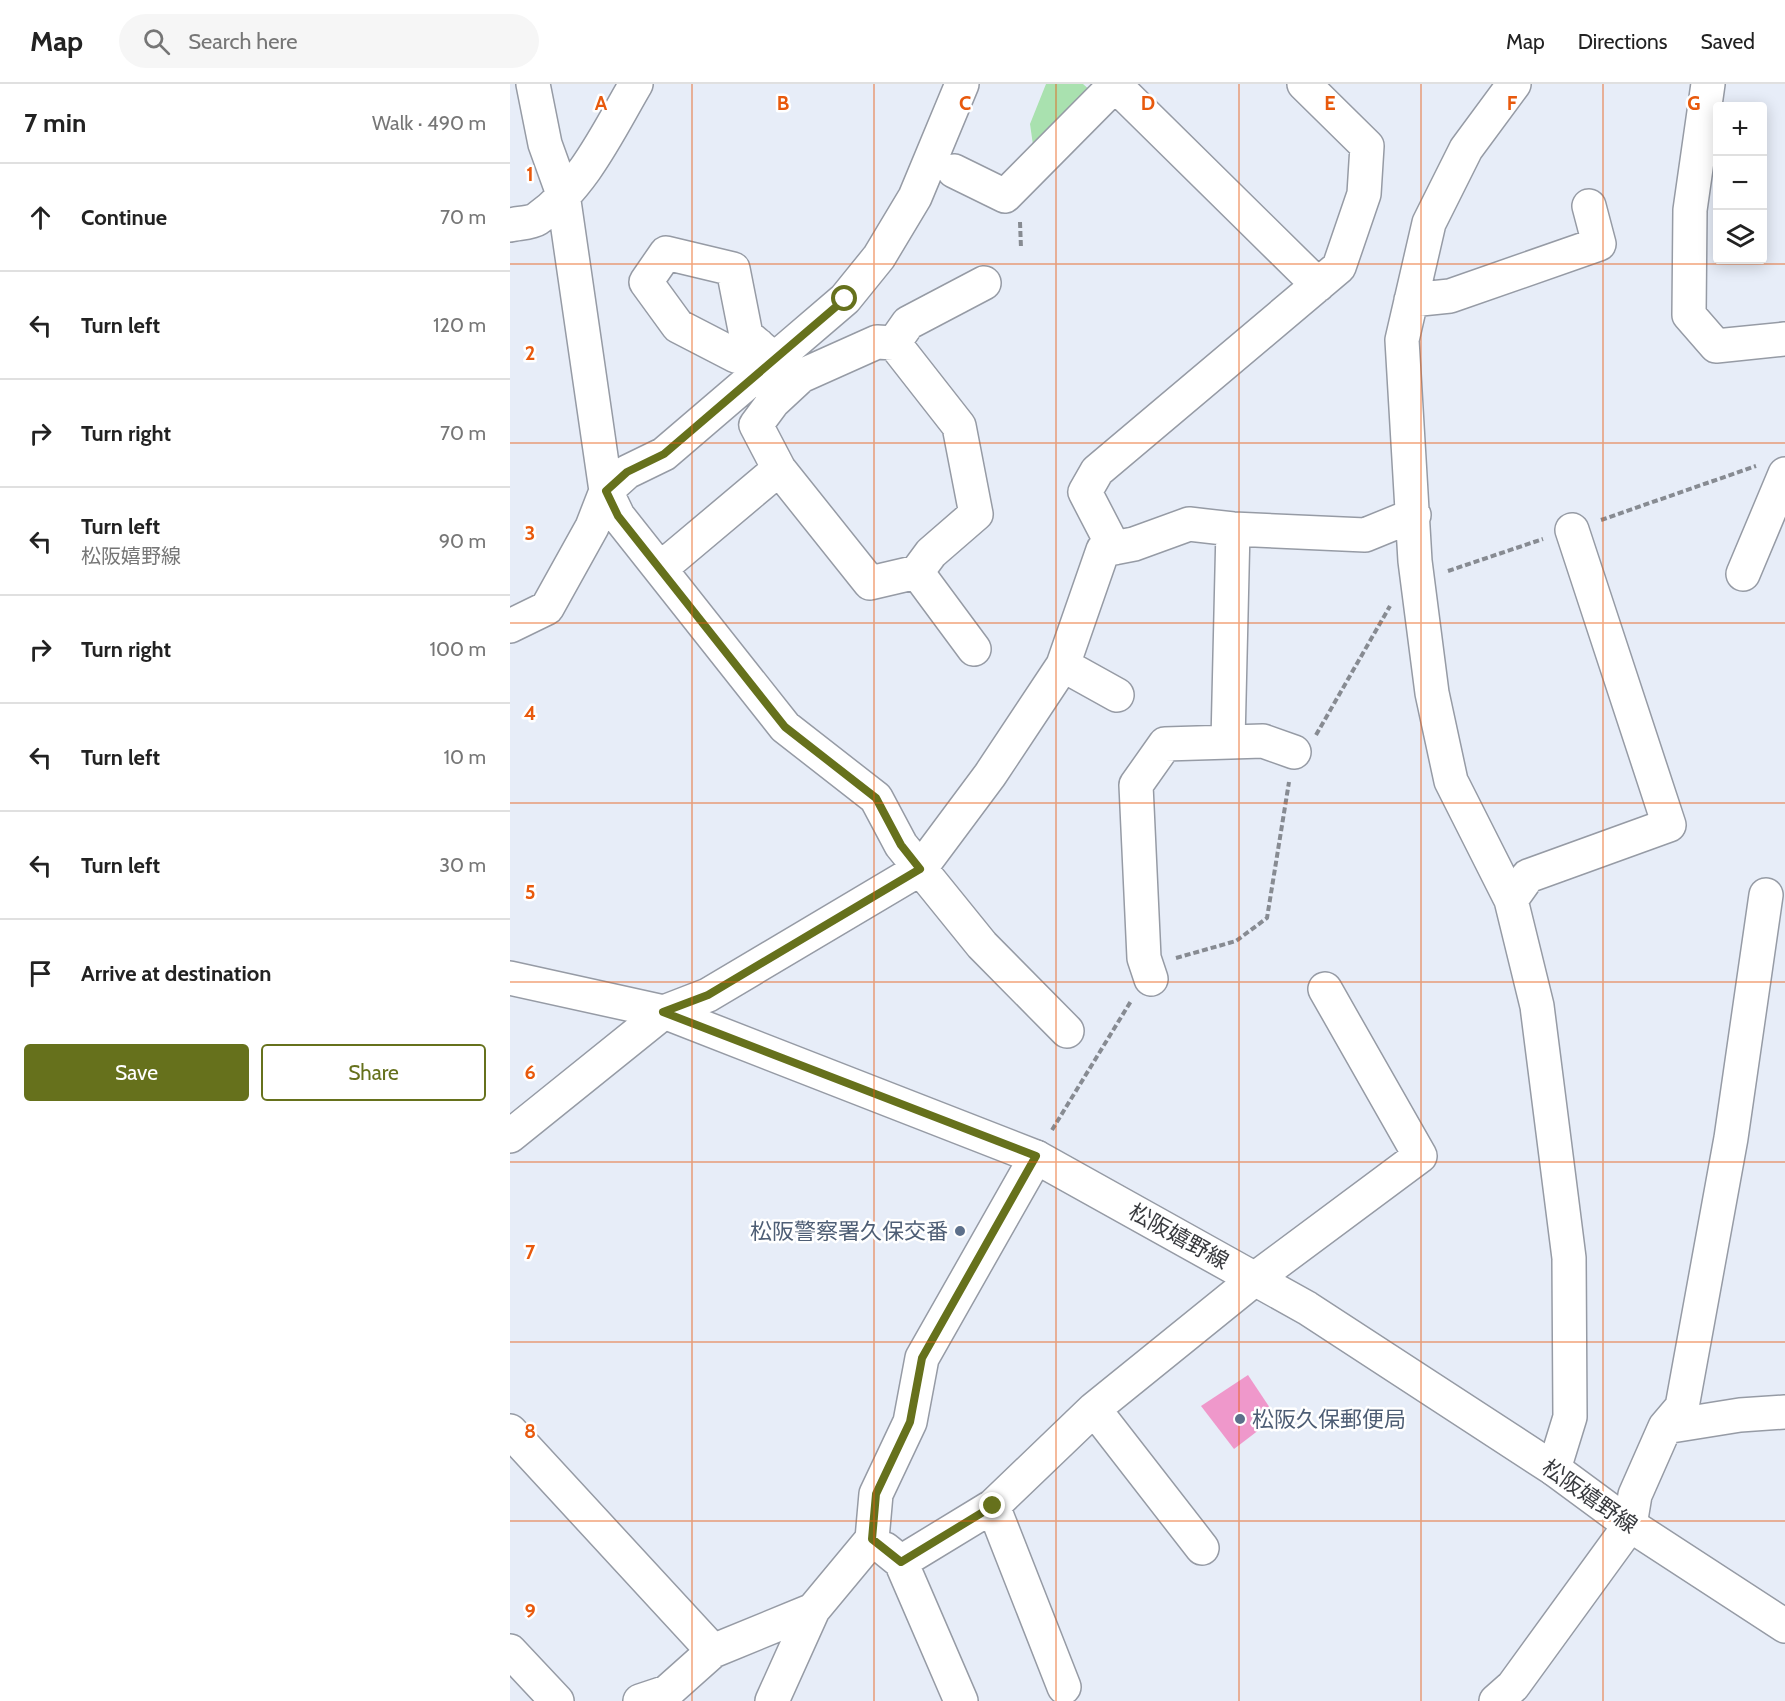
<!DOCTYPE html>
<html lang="en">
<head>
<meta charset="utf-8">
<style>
  :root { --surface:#fff; --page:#f6f6f6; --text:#222; --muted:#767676; --line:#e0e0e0; --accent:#66711c }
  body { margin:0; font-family:Cabin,"Noto Sans JP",sans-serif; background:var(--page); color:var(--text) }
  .controls { position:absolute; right:18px; top:18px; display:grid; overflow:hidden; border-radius:6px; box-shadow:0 3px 15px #0003 }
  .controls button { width:54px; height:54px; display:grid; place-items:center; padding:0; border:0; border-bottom:2px solid var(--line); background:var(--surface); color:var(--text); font:30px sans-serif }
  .stop { position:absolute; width:18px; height:18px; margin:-14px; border:4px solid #66711c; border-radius:50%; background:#fff }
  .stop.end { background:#66711c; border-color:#fff; box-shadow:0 2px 6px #0008 }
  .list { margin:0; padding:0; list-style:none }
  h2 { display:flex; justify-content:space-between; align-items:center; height:78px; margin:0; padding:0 24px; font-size:26px }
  h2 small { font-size:20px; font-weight:400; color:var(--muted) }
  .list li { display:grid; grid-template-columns:39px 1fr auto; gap:18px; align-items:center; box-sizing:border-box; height:108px; padding:0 24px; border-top:2px solid var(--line) }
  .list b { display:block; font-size:22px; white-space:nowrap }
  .list p { margin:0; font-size:20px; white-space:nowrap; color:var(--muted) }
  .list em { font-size:20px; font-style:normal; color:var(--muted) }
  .actions { display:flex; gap:12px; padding:18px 24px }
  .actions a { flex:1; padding:14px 0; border:2px solid var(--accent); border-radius:6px; text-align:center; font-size:21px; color:var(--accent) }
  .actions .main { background:var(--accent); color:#fff }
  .icon { flex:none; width:33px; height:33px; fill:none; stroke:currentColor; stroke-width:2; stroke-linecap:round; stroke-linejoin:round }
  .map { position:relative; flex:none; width:1275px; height:1617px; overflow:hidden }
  header { display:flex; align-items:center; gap:36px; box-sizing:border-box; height:84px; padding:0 30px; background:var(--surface); border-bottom:2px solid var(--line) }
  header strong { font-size:28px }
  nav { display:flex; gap:33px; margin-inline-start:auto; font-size:21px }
  .search { width:420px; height:54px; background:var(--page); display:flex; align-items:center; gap:15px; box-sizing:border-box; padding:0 21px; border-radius:33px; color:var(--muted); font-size:22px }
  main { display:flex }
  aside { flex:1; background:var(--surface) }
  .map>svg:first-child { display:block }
</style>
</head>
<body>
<header>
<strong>Map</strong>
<div class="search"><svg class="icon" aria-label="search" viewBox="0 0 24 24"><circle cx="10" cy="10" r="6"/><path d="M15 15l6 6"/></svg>Search here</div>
<nav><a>Map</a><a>Directions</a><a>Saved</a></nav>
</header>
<main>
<aside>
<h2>7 min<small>Walk · 490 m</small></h2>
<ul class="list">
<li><svg class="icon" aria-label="ahead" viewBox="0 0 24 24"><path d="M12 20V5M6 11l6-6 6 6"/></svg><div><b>Continue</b></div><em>70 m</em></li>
<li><svg class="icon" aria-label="left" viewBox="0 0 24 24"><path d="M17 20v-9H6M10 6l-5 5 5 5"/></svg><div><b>Turn left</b></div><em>120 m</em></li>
<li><svg class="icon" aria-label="right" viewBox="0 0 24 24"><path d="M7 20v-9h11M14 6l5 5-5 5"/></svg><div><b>Turn right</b></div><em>70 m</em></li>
<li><svg class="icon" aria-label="left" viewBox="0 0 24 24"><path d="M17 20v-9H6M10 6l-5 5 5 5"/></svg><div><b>Turn left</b><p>松阪嬉野線</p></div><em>90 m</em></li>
<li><svg class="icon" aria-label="right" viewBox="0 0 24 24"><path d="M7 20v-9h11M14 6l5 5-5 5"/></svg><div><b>Turn right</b></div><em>100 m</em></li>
<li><svg class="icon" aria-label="left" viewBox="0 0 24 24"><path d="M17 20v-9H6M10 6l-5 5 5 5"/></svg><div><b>Turn left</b></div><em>10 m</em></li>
<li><svg class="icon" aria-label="left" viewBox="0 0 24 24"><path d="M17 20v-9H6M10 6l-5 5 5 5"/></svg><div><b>Turn left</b></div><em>30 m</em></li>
<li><svg class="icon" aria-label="arrive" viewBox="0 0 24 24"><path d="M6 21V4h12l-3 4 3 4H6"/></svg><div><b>Arrive at destination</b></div></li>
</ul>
<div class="actions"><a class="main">Save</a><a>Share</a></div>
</aside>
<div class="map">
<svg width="1275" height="1617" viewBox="0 0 1275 1617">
  <rect width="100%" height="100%" fill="#e7edf8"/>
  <path fill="#a9e1af" d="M536 0H573L582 8 524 68 520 40Z"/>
  <path fill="#ef98cb" d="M738 1291 766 1333 724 1365 691 1322Z"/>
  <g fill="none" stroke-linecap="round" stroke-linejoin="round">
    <g stroke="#969ba5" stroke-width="36">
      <path id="minor" d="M452 0 405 113 369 173 335 215 154 370 117 388 96 407 108 432 275 643 366 714 391 761 472 861 557 947
        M1004 0 956 65 919 139 892 256 905 477 922 609 941 697 1001 816 1027 922 1059 1174 1060 1333 1044 1385
        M1198 0 1180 126 1179 231 1206 262 1275 255
        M605 1 808 201
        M444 87 495 112 606 0
        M0 141C8 139 21 139 27 135 73 103 99 46 126 0
        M901 216 940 212 1089 160 1079 122
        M384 259 449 342 466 430 421 469 407 488
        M248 261 226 272 168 242 136 198 156 169 223 185 236 251 266 277
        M269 385 360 499 407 488 464 565
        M604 464 575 408 587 387 829 183 854 110 857 62 794 0
        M150 485 269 385 246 341 263 318 291 292 367 258 384 259 398 239 474 199
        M1233 490 1275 390
        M0 542 37 524 82 443 96 407 53 110 35 60 23 0
        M553 581 607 611
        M718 657 723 445
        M1001 816 1018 792 1159 741 1062 446
        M641 895 634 874 626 701 655 660 753 657 784 668
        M0 1052 154 928 198 911 410 785 480 691 553 581 593 466 624 460 679 440 723 445 855 451 904 431
        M584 1325 746 1194 910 1072 815 905
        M1155 1343 1172 1323 1221 1054 1256 811
        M0 1347 203 1567 157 1608 130 1617
        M483 1422 554 1603
        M375 1465 391 1478 451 1617
        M391 1478 483 1422 584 1325 692 1464
        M0 1567 47 1617
        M203 1567 303 1526
        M262 1617 303 1526 362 1455 366 1410 400 1338 412 1274 526 1073
        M986 1617 1003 1602 1120 1441 1125 1411 1155 1343 1230 1331 1275 1328"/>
    </g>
    <g stroke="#969ba5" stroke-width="36">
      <path id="major" d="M0 894 154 928 526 1073 797 1224 1044 1385 1120 1441 1275 1542"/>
    </g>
    <path stroke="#878b92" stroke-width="4" stroke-dasharray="6 3" stroke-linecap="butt" d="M510 138 511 164
      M1091 436 1246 382
      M938 487 1033 455
      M806 651 880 522
      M666 874 726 857 757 834 779 698
      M542 1046 621 917"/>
    <use href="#minor" stroke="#fff" stroke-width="33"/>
    <use href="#major" stroke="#fff" stroke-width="33"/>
  </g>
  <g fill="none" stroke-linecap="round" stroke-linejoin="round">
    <path stroke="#66711c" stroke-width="8" d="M335 215 154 370 117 388 96 407 108 432 275 643 366 714 391 761 410 785 198 911 153 928 526 1072 412 1274 400 1338 366 1410 362 1455 391 1478 483 1422"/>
  </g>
  <path fill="none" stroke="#e8590c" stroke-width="1.5" stroke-opacity="0.55" d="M182 0V1617M364 0V1617M546 0V1617M729 0V1617M911 0V1617M1093 0V1617M0 180H1275M0 359H1275M0 539H1275M0 719H1275M0 898H1275M0 1078H1275M0 1258H1275M0 1437H1275"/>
  <g fill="#5c6f8a" stroke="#fff" stroke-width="2">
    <circle cx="450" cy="1147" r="6"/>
    <circle cx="730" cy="1335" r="6"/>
  </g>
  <g text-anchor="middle" stroke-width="5" stroke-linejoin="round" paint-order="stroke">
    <g font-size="22" fill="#4e5e75" stroke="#fff" text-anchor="end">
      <text x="438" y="1155">松阪警察署久保交番</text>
      <text x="742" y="1343" text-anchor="start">松阪久保郵便局</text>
    </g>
    <g font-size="22" fill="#383a3e" stroke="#fff">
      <text transform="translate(669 1152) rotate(29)" y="8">松阪嬉野線</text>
      <text transform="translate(1080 1412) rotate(35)" y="8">松阪嬉野線</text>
    </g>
  </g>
  <g font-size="20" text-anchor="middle" font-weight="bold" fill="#e8590c" stroke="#fff" stroke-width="5" stroke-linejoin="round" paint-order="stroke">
    <text x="91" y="26">A</text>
    <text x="273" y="26">B</text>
    <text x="455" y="26">C</text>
    <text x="638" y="26">D</text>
    <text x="820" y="26">E</text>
    <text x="1002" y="26">F</text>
    <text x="1184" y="26">G</text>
    <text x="20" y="97">1</text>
    <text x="20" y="276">2</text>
    <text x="20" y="456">3</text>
    <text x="20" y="636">4</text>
    <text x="20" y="815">5</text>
    <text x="20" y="995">6</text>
    <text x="20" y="1175">7</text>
    <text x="20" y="1354">8</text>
    <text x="20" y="1534">9</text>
  </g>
</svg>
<div class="controls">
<button>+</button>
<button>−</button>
<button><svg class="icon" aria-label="layers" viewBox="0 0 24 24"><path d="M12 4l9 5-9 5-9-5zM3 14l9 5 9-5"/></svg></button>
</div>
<div class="stop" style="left:335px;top:215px"></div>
<div class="stop end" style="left:483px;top:1422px"></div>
</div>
</main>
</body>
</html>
